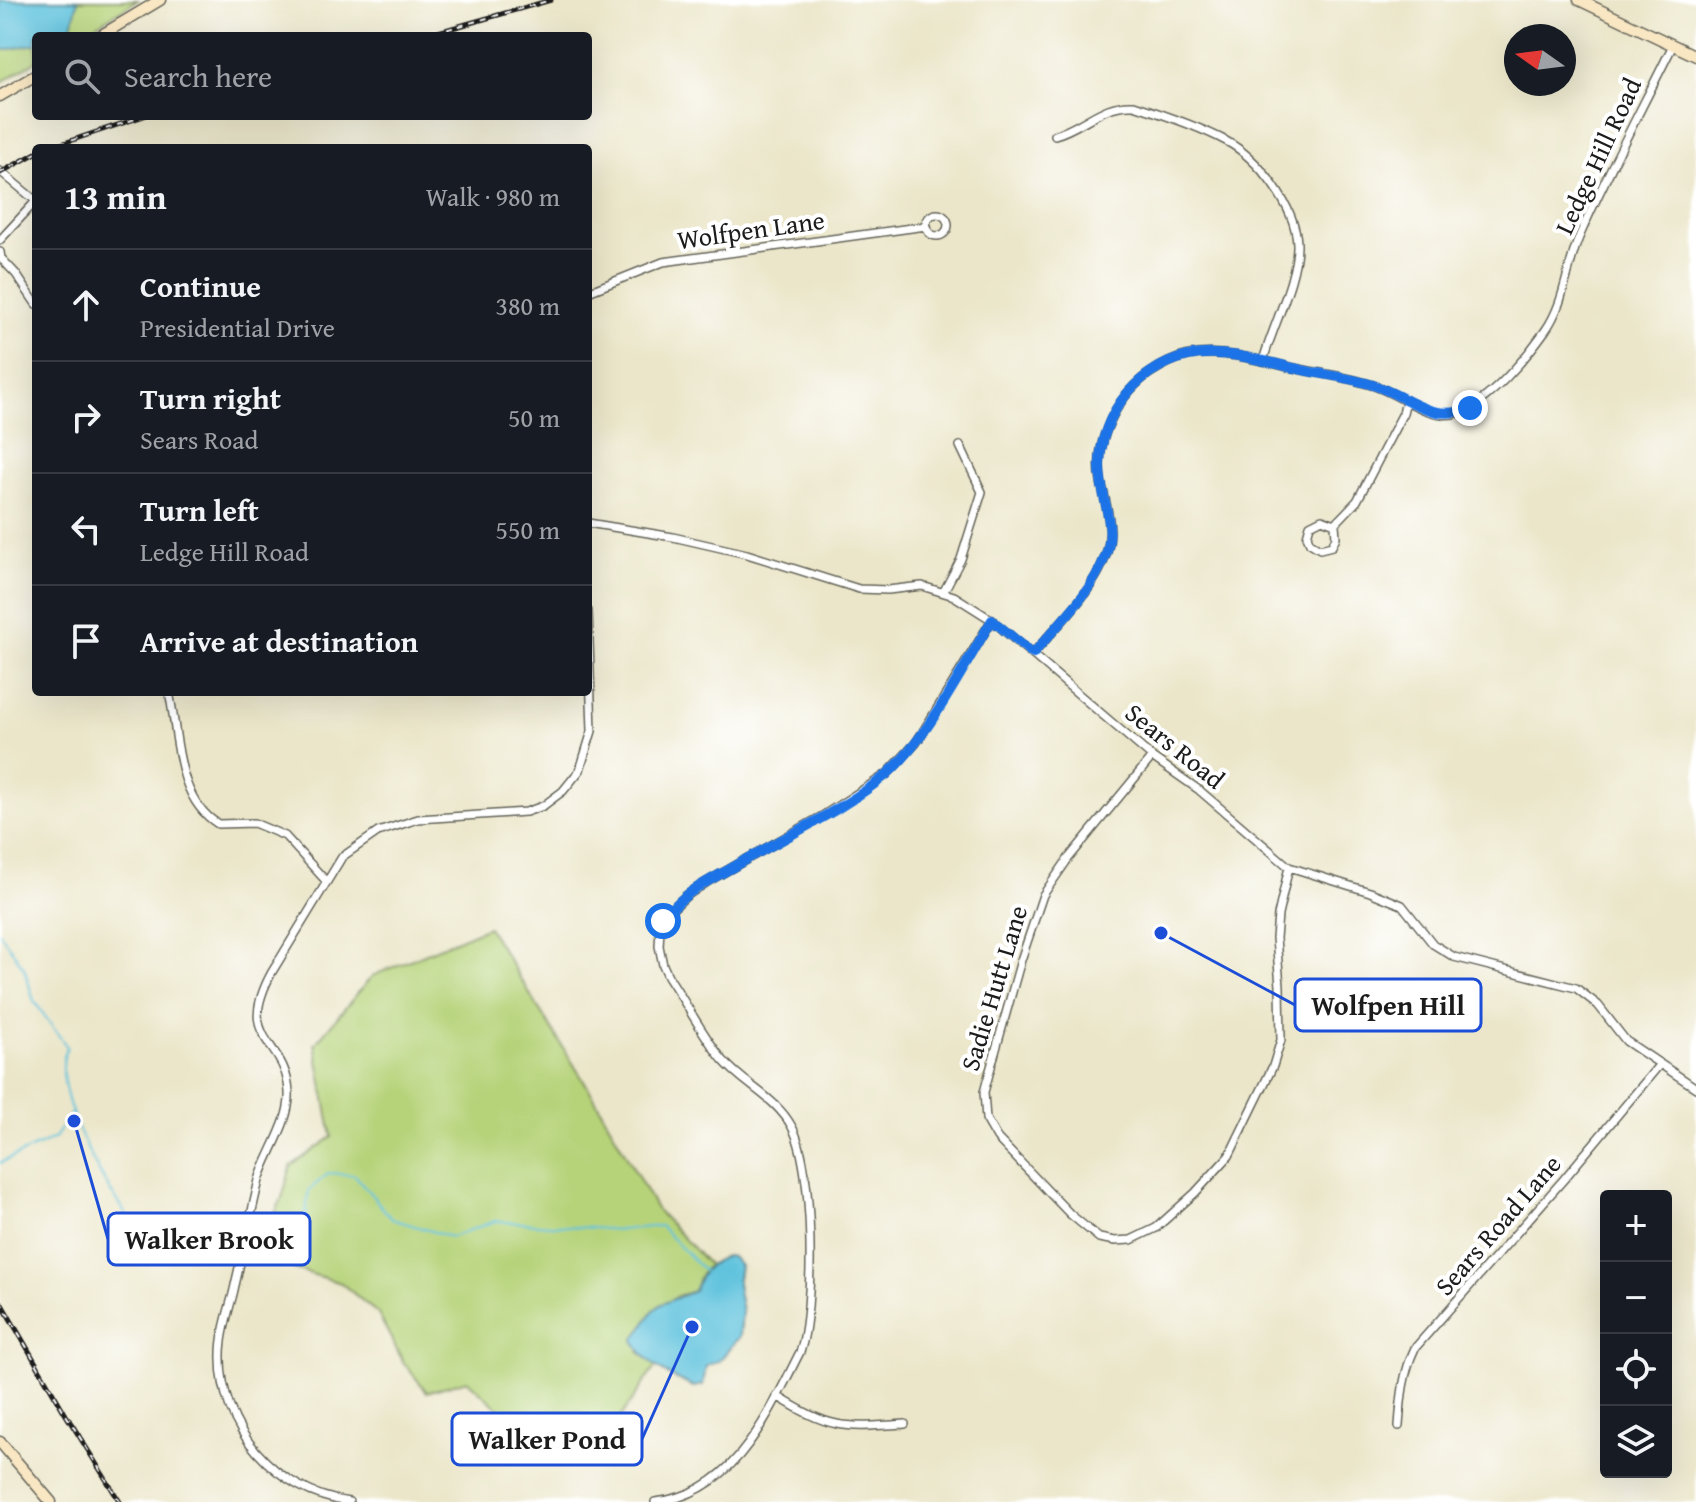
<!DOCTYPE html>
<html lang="en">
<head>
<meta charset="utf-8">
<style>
  :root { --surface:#171b24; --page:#242831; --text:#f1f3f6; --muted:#9ea1a6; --line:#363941 }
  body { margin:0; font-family:"Gentium Book Plus",serif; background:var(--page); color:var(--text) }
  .controls { position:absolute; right:24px; bottom:24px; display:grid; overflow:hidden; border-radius:8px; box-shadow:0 8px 32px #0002 }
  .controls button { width:72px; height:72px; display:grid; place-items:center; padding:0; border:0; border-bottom:2px solid var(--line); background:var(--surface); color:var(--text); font:40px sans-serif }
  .compass { position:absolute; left:1504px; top:24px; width:72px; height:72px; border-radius:50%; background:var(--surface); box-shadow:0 8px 32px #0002; rotate:284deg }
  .stop { position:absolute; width:24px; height:24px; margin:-18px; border:6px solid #1a73e8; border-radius:50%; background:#fff }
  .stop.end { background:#1a73e8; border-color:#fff; box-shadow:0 2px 8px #0008 }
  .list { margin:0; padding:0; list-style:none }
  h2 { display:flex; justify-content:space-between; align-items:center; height:104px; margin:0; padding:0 32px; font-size:34px }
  h2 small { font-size:26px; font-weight:400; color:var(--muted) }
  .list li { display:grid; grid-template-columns:52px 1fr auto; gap:24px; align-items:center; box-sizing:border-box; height:112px; padding:0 32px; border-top:2px solid var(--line) }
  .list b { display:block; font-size:30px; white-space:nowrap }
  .list p { margin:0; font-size:26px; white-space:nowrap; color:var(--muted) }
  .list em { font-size:26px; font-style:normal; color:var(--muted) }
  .icon { flex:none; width:44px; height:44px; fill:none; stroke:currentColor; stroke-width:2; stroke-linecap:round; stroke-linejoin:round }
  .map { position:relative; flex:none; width:1696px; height:1502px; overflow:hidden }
  .search { position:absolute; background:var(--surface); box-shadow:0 8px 32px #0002; left:32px; top:32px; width:560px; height:88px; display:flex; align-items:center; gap:20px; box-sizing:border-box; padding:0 28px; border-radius:8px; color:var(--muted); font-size:30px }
  .panel { position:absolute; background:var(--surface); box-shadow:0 8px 32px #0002; left:32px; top:144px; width:560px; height:552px; border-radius:8px }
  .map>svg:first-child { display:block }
</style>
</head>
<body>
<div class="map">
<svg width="1696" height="1502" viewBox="0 0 1696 1502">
  <rect width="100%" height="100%" fill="#fff"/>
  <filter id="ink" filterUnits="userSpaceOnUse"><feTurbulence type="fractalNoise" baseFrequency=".0125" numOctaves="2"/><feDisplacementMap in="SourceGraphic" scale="16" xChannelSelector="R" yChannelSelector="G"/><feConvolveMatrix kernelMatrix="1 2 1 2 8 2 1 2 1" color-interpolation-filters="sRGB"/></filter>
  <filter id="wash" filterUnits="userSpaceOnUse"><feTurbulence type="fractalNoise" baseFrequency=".006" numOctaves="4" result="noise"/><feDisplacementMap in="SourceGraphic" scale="32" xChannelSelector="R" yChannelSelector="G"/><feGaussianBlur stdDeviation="1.8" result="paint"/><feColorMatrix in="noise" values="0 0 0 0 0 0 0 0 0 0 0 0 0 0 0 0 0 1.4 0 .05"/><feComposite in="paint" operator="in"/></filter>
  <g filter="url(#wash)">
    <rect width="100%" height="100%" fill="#ebe6c9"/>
    <path fill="#b6d379" stroke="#69784a" stroke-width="2" d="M0 0H138L78 36H36V61L0 83Z
      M488 927 594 1097 656 1209 709 1265 699 1277 695 1291 680 1295 653 1311 639 1352 656 1366 612 1429 558 1457 523 1431 467 1380 427 1392 404 1363 378 1314 341 1283 295 1269 261 1245 282 1198 291 1166 332 1137 315 1044 372 976Z"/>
    <path fill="#5fc2dd" stroke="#3e6f7c" stroke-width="2" d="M0 0H78C70 35 74 36 36 36V44L5 50 0 49Z
      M726 1256 732 1257 740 1266 737 1284 742 1312 740 1336 719 1361 706 1366 703 1385 694 1387C672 1378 644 1363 634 1340L653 1311 661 1304 694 1291C700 1274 708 1262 726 1256Z"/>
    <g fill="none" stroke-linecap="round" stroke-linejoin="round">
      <path stroke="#5fc2dd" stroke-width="2" d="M0 933 24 968 34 1001 67 1047C49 1087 97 1172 121 1207 126 1214 132 1227 139 1232 159 1245 213 1249 237 1248
        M0 1163 55 1138 71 1113
        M250 1248 276 1247 304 1229 309 1190 329 1173 355 1175 392 1219 451 1237 495 1221 620 1230 660 1226 704 1271"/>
    </g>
  </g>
  <g filter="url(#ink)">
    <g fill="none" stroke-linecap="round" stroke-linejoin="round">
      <g stroke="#646359" stroke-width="10">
        <path id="street" d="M1055 135C1084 127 1102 103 1134 105 1165 115 1198 126 1226 141 1258 158 1296 207 1297 244 1298 277 1272 328 1263 361
          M0 171 36 201
          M926 225a11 11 0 1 1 22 0a11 11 0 1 1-22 0Z
          M0 240 36 201
          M0 252 1 258 16 274 36 304
          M588 292 663 262 926 226
          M588 523 673 537 747 554 859 589 888 590 922 586 954 596 992 620 1152 757 1199 790 1289 867 1370 892 1402 905 1433 944 1454 957 1576 988 1598 1005 1626 1041 1696 1088
          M1335 524 1336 537 1332 546 1320 549 1310 543 1307 536 1310 525 1322 519 1335 524 1357 501 1403 413 1406 400
          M944 591 961 559 982 492 960 446
          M1033 654C1058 624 1095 591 1107 552 1114 528 1106 505 1101 481 1094 442 1116 398 1147 375 1160 366 1175 358 1190 355 1227 349 1268 363 1304 370 1329 375 1355 378 1380 388 1403 397 1433 421 1458 413 1489 403 1527 356 1545 331 1566 301 1566 267 1580 235 1608 171 1642 108 1673 45
          M169 692C179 736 175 797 218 824L254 823 285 836 326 881
          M1152 757 1068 859 1043 895 1021 960 984 1092 986 1119 997 1138 1070 1214 1099 1238 1115 1241 1131 1240 1156 1228 1195 1193 1229 1156 1273 1066 1281 1040 1280 986 1276 938 1278 915 1289 867
          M777 1396C831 1430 843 1428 905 1424
          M1399 1426C1401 1398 1403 1373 1415 1348L1564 1179 1660 1064
          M349 1502C276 1492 219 1428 221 1354 221 1334 228 1313 233 1294 242 1256 250 1218 259 1180 268 1152 291 1120 289 1092 286 1038 234 1042 272 972L342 857 378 832 418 819 526 812 543 806 563 791 580 770 592 731 588 611
          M655 1502C735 1494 768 1415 800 1352 815 1310 814 1166 792 1127 776 1097 744 1085 722 1059 702 1034 686 1003 668 976L663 965 659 946 660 929 668 913 686 896 707 882 824 815 887 774 916 743 992 620"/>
      </g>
      <g stroke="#646359" stroke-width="13">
        <path id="secondary" d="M1579 0 1696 56
          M100 36 160 0
          M0 96 36 75
          M0 1442 51 1502"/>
      </g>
      <use href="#street" stroke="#fff" stroke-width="7"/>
      <use href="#secondary" stroke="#f9e7c3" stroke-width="10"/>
      <g stroke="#1c1c1c" stroke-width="5">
        <path id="rail" d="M424 36 551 0
          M49 148 144 116
          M0 173 36 153
          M0 1301 66 1415 120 1502"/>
      </g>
      <use href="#rail" stroke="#fff" stroke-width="2" stroke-dasharray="6" stroke-linecap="butt"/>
    </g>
  </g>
  <g fill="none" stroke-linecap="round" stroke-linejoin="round" filter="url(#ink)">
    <path stroke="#1a73e8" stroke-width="10" d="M663 921C679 894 709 881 735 866 782 838 844 810 886 775 926 741 964 666 992 620L1033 654C1058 624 1091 594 1105 557 1116 531 1104 505 1101 479 1093 423 1134 368 1188 356 1224 348 1267 362 1302 370 1326 375 1350 378 1373 385 1408 396 1432 424 1470 408"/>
  </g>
  <g text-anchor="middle" stroke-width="8" stroke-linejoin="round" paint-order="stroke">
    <g font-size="26" fill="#1c1c1c" stroke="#fff">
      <text transform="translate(1598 156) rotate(-65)" y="9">Ledge Hill Road</text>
      <text transform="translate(751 230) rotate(-8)" y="9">Wolfpen Lane</text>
      <text transform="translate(1175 746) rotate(39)" y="9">Sears Road</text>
      <text transform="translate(994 988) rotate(-73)" y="9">Sadie Hutt Lane</text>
      <text transform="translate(1498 1225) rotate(-49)" y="9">Sears Road Lane</text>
    </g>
  </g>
  <path fill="none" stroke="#1d4ed8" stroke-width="3" d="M1161 933L1295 1005M74 1121L108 1239M692 1327L642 1439"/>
  <g fill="#1d4ed8" stroke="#fff" stroke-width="3">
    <circle cx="1161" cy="933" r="8"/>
    <circle cx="74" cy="1121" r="8"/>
    <circle cx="692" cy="1327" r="8"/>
  </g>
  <g fill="#fff" stroke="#1d4ed8" stroke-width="3">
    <rect x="1295" y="979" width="186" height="52" rx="8"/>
    <rect x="108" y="1213" width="202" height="52" rx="8"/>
    <rect x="452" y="1413" width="190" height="52" rx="8"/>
  </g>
  <g font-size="28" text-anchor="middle" font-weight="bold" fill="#1c1c1c">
    <text x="1388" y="1015">Wolfpen Hill</text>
    <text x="209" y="1249">Walker Brook</text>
    <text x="547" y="1449">Walker Pond</text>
  </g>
</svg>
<div class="controls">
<button>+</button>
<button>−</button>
<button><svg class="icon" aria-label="locate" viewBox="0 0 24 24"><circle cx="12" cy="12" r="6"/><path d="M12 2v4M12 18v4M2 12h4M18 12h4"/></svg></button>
<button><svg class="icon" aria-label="layers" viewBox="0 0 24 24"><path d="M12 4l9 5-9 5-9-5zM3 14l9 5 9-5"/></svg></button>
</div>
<svg class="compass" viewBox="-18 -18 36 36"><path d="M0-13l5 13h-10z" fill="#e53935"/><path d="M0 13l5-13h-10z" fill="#9ea1a6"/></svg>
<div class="stop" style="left:663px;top:921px"></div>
<div class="stop end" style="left:1470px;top:408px"></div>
<div class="search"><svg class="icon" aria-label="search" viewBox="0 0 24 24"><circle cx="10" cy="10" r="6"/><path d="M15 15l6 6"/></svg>Search here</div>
<section class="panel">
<h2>13 min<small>Walk · 980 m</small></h2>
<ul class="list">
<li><svg class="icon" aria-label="ahead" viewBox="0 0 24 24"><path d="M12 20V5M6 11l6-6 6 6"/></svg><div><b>Continue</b><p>Presidential Drive</p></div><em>380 m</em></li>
<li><svg class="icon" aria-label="right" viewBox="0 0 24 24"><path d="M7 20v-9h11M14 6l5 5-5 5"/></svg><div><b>Turn right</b><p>Sears Road</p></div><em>50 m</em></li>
<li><svg class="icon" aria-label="left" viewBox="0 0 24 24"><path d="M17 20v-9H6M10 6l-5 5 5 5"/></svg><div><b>Turn left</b><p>Ledge Hill Road</p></div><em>550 m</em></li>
<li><svg class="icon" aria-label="arrive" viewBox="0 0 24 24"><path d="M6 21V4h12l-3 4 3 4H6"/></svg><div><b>Arrive at destination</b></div></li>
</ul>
</section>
</div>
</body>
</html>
